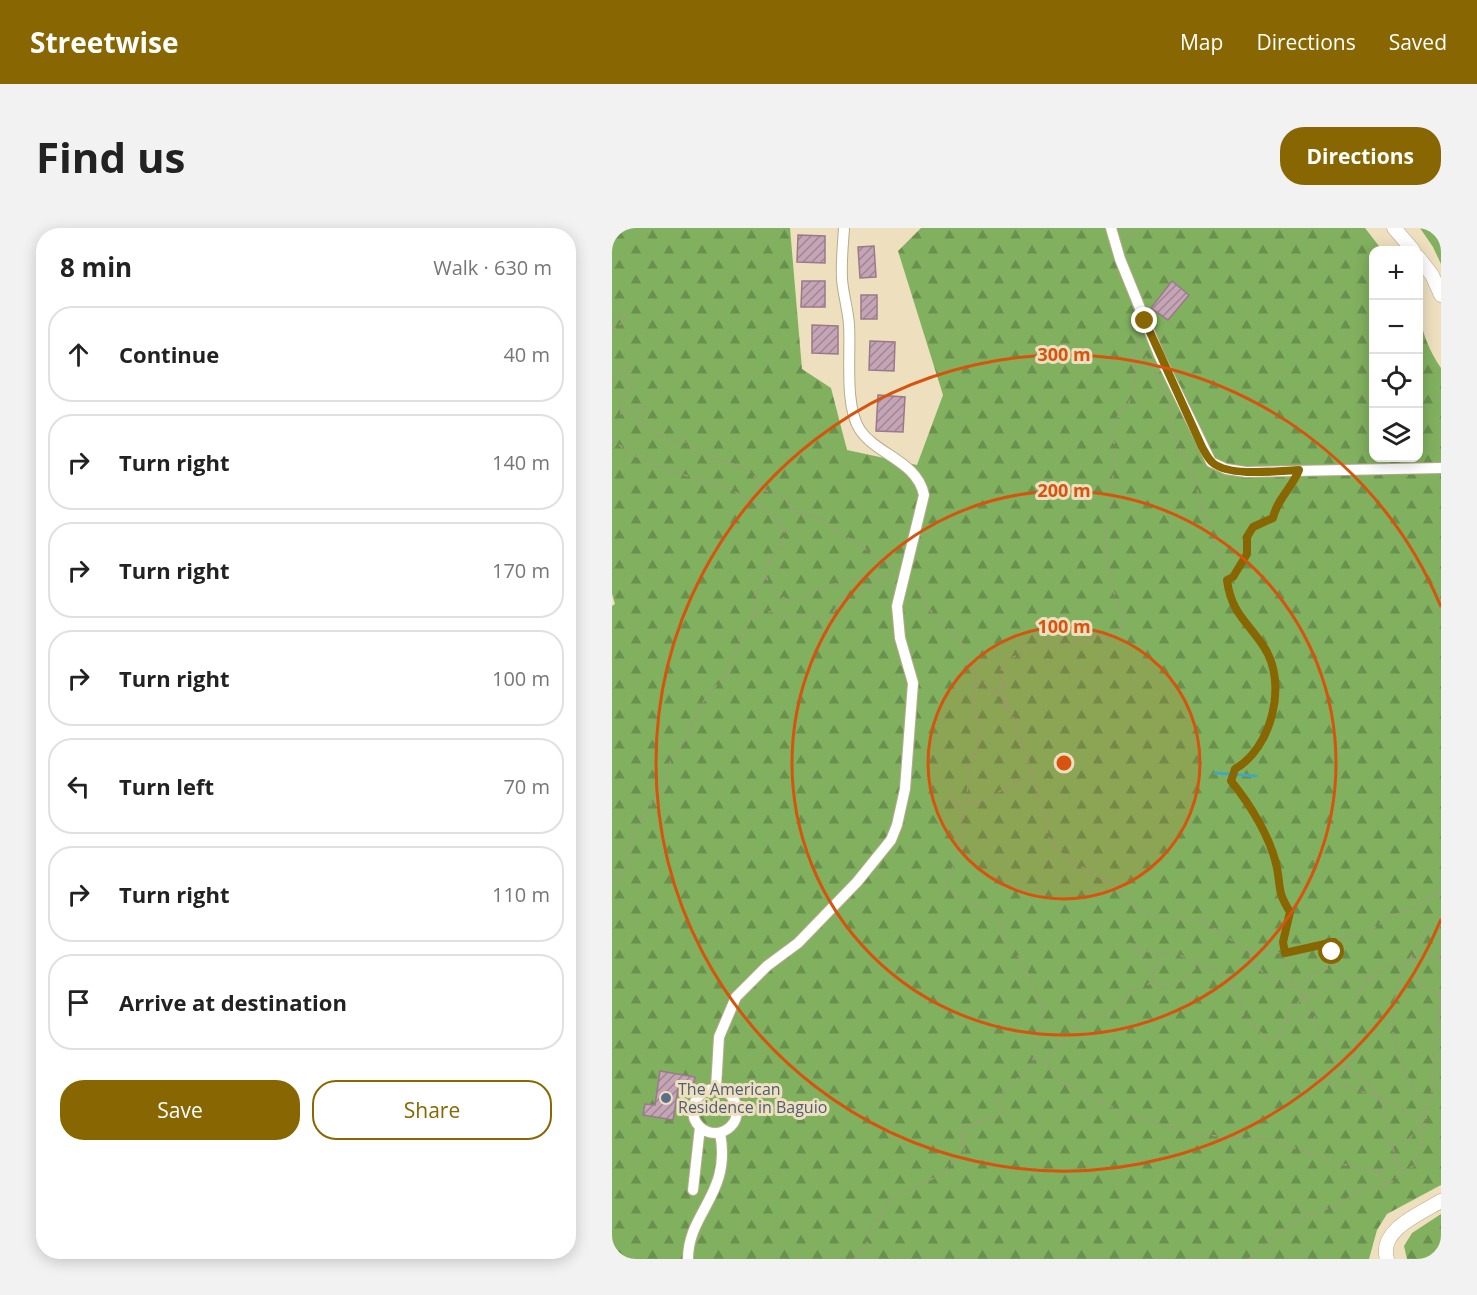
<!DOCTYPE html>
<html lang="en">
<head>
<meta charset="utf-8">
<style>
  :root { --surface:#fff; --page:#f2f2f2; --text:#222; --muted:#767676; --line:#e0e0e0; --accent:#886602 }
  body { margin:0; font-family:"Open Sans",sans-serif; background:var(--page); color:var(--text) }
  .controls { position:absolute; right:18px; top:18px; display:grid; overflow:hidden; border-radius:12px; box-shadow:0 3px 15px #0003 }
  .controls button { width:54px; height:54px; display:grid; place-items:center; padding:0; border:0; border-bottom:2px solid var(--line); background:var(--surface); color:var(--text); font:30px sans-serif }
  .stop { position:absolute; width:18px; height:18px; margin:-14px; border:4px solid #886602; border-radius:50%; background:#fff }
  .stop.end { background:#886602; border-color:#fff; box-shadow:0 2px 6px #0008 }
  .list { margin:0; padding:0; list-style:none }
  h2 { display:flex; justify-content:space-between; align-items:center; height:78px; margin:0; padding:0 24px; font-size:26px }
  h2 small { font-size:20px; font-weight:400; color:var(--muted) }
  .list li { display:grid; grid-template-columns:39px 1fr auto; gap:18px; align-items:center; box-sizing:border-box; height:96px; margin:0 12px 12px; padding:0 12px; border:2px solid var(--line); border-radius:24px }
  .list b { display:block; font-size:22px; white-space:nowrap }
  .list em { font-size:20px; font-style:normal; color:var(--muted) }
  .actions { display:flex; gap:12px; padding:18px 24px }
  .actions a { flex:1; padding:14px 0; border:2px solid var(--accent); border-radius:24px; text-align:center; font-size:21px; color:var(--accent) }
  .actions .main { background:var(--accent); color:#fff }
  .icon { flex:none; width:33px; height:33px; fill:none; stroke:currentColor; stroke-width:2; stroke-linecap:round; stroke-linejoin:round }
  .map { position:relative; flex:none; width:829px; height:1031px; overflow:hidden; border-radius:24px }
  header { display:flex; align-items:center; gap:36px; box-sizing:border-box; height:84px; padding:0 30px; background:var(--accent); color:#fff }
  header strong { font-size:28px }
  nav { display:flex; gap:33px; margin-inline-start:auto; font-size:21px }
  .intro { display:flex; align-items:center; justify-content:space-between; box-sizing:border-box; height:144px; padding:0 36px }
  h1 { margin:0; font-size:42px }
  .button { padding:15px 27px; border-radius:24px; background:var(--accent); color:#fff; font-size:21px; font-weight:700 }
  main { display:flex; gap:36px; padding:0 36px }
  aside { flex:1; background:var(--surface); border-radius:24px; box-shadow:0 3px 15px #0003 }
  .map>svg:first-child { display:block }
</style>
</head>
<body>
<header>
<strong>Streetwise</strong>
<nav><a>Map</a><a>Directions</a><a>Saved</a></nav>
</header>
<div class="intro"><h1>Find us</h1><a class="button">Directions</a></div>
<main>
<aside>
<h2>8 min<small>Walk · 630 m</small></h2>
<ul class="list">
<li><svg class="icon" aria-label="ahead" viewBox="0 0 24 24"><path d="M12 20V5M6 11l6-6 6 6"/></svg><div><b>Continue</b></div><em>40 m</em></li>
<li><svg class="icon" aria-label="right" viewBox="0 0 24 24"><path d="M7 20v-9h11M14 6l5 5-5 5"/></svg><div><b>Turn right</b></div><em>140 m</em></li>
<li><svg class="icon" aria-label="right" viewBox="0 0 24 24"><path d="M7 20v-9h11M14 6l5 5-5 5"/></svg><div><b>Turn right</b></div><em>170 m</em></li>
<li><svg class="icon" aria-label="right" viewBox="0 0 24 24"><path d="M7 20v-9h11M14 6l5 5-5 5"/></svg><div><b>Turn right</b></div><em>100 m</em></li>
<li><svg class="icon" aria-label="left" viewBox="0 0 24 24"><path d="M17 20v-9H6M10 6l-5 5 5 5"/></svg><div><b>Turn left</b></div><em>70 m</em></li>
<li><svg class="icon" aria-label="right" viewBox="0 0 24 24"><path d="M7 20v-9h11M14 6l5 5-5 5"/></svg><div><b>Turn right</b></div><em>110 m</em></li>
<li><svg class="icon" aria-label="arrive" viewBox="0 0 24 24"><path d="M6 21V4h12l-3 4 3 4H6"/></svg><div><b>Arrive at destination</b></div></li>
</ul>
<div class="actions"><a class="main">Save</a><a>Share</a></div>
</aside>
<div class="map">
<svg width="829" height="1031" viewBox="0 0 829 1031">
  <defs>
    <pattern id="forest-firs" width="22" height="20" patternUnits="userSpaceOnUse" patternTransform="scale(1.5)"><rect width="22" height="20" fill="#81b15f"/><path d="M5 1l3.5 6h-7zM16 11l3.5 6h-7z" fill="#6a904e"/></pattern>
    <pattern id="building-hatch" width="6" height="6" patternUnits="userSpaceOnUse" patternTransform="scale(1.5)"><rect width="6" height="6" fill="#c5a4b5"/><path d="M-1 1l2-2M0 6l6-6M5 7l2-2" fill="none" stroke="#a08693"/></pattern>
  </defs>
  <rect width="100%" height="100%" fill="#eedfbf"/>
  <path fill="url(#forest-firs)" d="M0 0H178L190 141 219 160 235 222 305 237 331 167 286 23 309 0H753L770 22H762V230H806L807 82C809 102 817 123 829 140V957L775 986 765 1002 757 1031H0V378L3 376 0 366Z
    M808 0H829V36L821 19Z
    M829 986V1031H795L792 1018 800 1005Z"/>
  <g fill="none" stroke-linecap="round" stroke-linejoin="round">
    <path stroke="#40a9bd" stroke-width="3" d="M603 545 644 548"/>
  </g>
  <path fill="url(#building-hatch)" stroke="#99798a" stroke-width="1.5" d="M186 7 213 8V35L185 34Z
    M262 18 264 49 248 50 246 19Z
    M190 53H213V79H189Z
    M560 53 577 67 556 92 539 80Z
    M249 67H265V91H249Z
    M200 97 226 98V126L200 125Z
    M258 113 283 114 282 143 257 142Z
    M266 167 293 169 291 204 264 203Z
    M48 843 83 849 80 864 66 861 61 892 31 887 33 876 43 877Z"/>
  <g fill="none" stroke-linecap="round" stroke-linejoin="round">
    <g stroke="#b9aa8b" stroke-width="12">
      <path id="minor" d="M499 0 508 31 547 127 599 234 614 241 634 244 829 240
        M104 860 107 809 124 769 155 738 186 715 245 654 279 612 285 597 293 561 301 455 288 410 285 378 312 267C305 233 265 227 248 202 232 178 239 125 237 97 236 81 231 66 230 51 229 34 231 17 232 0
        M81 883a22 22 0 1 1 44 0a22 22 0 1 1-44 0Z
        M81 962 88 899
        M76 1031C76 984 120 966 108 905"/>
    </g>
    <g stroke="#b9aa8b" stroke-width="15">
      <path id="major" d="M782 0 801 22
        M806 29 820 47 829 67
        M775 1031C766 1002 809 985 829 973"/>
    </g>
    <path stroke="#a3987f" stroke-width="1.5" stroke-dasharray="4.5 4.5" stroke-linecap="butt" d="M512 10 522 7 530 0
      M0 94 9 86 14 85 12 93 0 103
      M528 105 524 113 541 141 556 172 562 207 582 249 591 284 609 330 617 371 653 420 664 450 656 500 636 533 623 541 619 553C638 576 659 610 665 640 669 661 665 663 678 684L671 714 673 725 756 704 779 688 805 679 829 661
      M0 151 16 137V152L20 159 8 173 9 187 31 178 35 184 26 193C44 202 51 219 70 212 75 215 80 221 85 224 107 236 140 233 149 261L173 269 180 281 208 292 283 340
      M0 211C35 243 81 246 123 264 141 272 157 285 173 298L171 313 152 342C156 357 167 376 187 371 193 369 198 365 204 362 215 358 229 355 240 352 253 348 268 350 282 346
      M616 352 621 349 635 326V309L641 299 661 290 669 270 683 253
      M144 386 143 367 153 349
      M365 449 388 468 402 491 423 553 437 610 445 622 463 635 508 661 523 680 541 690 590 692 636 723 640 734 656 749 683 760
      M383 464 388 461 391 454
      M395 478 389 442 394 432 424 420 474 413 485 407 499 409 511 397 513 387 507 380 502 364 493 317V300L499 275 503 223 501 206 506 188 517 174 522 161 524 114
      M339 563 351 589
      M344 574 368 575 419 545
      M0 653 16 640 15 620 23 606V598L37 580 54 548 60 528 71 516 91 474 115 445 130 405 140 390 144 386 162 383 178 389 193 387 215 393 234 366 281 354
      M517 715 529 723 565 726 612 746 628 773 630 786 654 810H665L675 791V782C702 762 726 753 759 749
      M636 723 673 725C676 758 683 753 697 777 707 793 706 814 719 828 725 835 734 838 741 843 766 862 778 882 774 913L780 918 788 943
      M800 731 807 755 829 768
      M541 743 552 728
      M542 755 550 760C567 755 576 751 586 736
      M689 767C691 763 692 756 695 753 702 742 717 744 724 733L720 724 721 714
      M675 791 683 792 699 786
      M422 830 433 835 454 857 515 886 581 906 659 912 730 936 766 943 773 940 783 927
      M433 834 446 816 457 809 468 791 481 786 498 784 509 777 519 764 541 754V744L529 723
      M707 850C718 847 734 843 739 834 748 819 740 805 740 789 740 758 773 734 802 730 811 728 820 731 829 731
      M706 851 769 869 786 881 799 887 808 888 813 883 790 838 780 799 781 778 789 747 816 699
      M350 917 347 910 352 897H358
      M781 918 798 910 811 894
      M766 944 775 957
      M242 1031 255 1017 256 1005 261 995 268 991 276 973 328 947 341 934 349 931 353 921 351 917C358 890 365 895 388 888L390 882 382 872 419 838 424 823 431 778 410 733 392 712 390 695 377 681 347 670 335 658 349 611 359 535 368 513 369 496 362 485 364 448 349 413 321 386 310 371 309 362 301 355
      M637 1031 666 1005 697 987 723 978 749 962 775 957 783 952 788 944 804 937 822 852 821 815 829 769"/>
    <use href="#minor" stroke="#fff" stroke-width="10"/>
    <use href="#major" stroke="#fff" stroke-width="14"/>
  </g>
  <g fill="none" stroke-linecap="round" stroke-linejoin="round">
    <path stroke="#886602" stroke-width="8" d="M533 93 590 219C593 224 596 231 601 235 618 249 665 243 687 242 680 260 665 271 661 290L641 299 635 309V326L621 349 615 352C619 385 636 394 652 419 676 455 660 520 623 541L619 553C638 576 659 610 665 640 669 661 665 663 678 684L671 714 673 725 722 714 720 724"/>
  </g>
  <circle cx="452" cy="535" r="136" fill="#d6540e" fill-opacity=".12"/>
  <g fill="none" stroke="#d6540e" stroke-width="3">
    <circle cx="452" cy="535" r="136"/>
    <circle cx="452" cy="535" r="272"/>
    <path d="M829 691A408 408 0 1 1 829 379"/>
  </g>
  <circle fill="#5c6f8a" stroke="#eedfbf" stroke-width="2" cx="54" cy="870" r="6"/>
  <g text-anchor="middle" stroke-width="6" stroke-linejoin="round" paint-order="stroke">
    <g font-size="16" fill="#4e5e75" stroke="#eedfbf" text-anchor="start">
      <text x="66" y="867">The American<tspan x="66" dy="18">Residence in Baguio</tspan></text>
    </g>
  </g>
  <circle cx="452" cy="535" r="9" fill="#d6540e" stroke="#eedfbf" stroke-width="3"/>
  <g font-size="18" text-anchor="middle" font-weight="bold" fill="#d6540e" stroke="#eedfbf" stroke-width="6" stroke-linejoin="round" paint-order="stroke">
    <text x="452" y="133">300 m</text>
    <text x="452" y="269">200 m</text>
    <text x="452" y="405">100 m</text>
  </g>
</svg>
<div class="controls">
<button>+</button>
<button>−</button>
<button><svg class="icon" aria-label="locate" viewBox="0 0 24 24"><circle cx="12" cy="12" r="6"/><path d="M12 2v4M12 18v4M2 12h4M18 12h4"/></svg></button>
<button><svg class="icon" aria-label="layers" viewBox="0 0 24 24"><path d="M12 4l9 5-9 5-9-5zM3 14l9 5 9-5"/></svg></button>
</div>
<div class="stop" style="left:720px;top:724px"></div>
<div class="stop end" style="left:533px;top:93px"></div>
</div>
</main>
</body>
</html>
